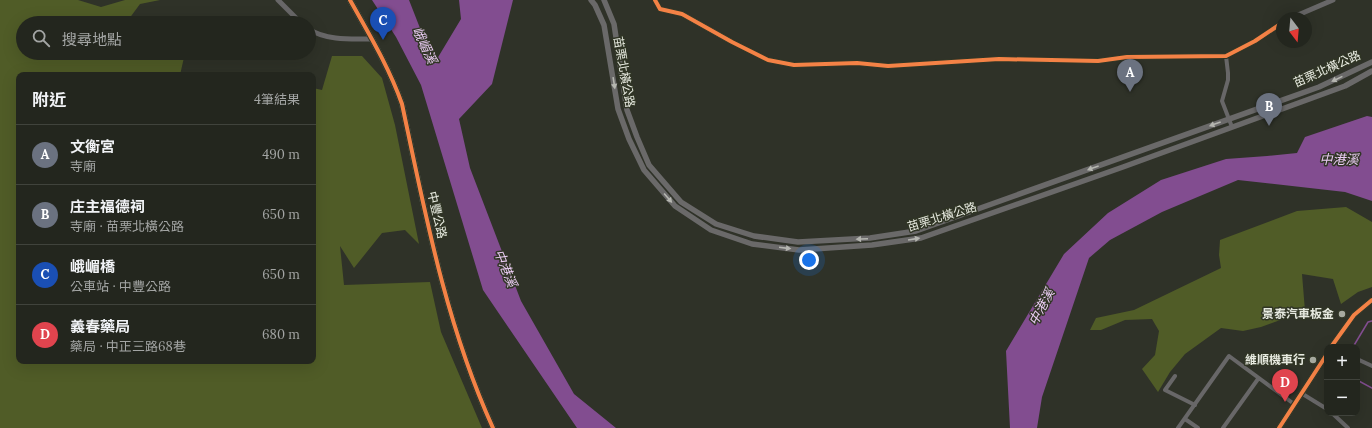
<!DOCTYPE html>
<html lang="zh-TW">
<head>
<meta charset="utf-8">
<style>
  :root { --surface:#23261e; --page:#2f322b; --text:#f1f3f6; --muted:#a3a5a4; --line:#40433c; --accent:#d93025 }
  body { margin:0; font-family:Lora,"Noto Sans TC",serif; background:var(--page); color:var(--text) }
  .controls { position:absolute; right:12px; bottom:12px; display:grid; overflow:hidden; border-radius:8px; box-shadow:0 4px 16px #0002 }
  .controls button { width:36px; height:36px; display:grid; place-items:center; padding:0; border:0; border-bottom:1px solid var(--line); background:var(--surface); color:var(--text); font:20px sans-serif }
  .compass { position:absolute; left:1276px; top:12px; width:36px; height:36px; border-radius:50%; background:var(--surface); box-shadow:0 4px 16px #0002; rotate:164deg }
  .you { position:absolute; left:809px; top:260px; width:14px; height:14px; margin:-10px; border:3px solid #fff; border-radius:50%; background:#1a73e8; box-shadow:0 0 0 6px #1a73e833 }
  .badge { display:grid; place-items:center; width:26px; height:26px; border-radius:50%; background:var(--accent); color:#fff; font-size:13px; font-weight:700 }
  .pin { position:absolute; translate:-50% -33px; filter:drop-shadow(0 1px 2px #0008) }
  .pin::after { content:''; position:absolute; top:21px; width:14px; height:12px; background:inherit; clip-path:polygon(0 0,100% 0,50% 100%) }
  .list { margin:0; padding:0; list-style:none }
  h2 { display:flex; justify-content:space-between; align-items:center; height:52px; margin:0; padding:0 16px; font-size:17px }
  h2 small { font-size:13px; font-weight:400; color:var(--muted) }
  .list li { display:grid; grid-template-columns:26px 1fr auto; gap:12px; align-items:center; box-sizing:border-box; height:60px; padding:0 16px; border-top:1px solid var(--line) }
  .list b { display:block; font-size:15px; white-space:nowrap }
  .list p { margin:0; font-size:13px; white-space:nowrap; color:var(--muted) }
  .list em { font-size:13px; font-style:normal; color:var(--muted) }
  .icon { flex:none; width:22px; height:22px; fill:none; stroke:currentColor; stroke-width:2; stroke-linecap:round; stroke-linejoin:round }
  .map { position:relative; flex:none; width:1372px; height:428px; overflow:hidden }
  .search { position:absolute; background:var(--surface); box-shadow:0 4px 16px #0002; left:16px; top:16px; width:300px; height:44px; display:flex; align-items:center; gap:10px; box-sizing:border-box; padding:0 14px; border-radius:22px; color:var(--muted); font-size:15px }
  .panel { position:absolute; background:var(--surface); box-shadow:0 4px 16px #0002; left:16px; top:72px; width:300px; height:292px; border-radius:8px }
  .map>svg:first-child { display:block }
</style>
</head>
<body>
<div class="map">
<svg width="1372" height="428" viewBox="0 0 1372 428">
  <rect width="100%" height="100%" fill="#2f3228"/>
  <path fill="#505c27" d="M0 0H78L101 7 125 0H160L140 4 126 23H23V53H185L180 75H19V361H313V88L322 90 332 56H362L382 78 395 125 419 244 405 230 382 233 354 268 340 246 344 285 430 282 441 332 482 428H0Z
    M1346 207 1372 222V287L1358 292 1341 304 1333 279 1302 274 1305 311 1261 327 1243 331 1221 328 1185 354 1170 372 1158 392 1142 369 1155 355 1159 331 1152 319 1125 320 1101 330H1090L1096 318 1134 310 1221 268 1219 255 1220 240 1297 211Z"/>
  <path fill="#824d90" d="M372 0H409L434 64 461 19 459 0H513L492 84 459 119 470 168 521 301 574 394 616 428H577L483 290 421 85 396 37Z
    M1367 116 1372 117V201L1345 192 1238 180 1162 212 1110 240 1089 258 1042 397 1037 428H1010L1006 351 1064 254 1108 213 1161 180 1226 159 1267 156 1297 153 1305 137Z"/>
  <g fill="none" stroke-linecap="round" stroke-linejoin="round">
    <path stroke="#824d90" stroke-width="1.5" d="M1353 347 1368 322 1372 321
      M1357 380 1372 388"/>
    <path stroke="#686768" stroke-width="4" d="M1226 56 1228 73V80L1222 101 1232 127
      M1357 359 1372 366
      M1175 376 1165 390 1195 405
      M1301 393 1327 409
      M1332 413 1348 428
      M1185 419 1198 428
      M1178 428 1229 356 1294 404
      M1223 428 1258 379"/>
    <path stroke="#686768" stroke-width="5" d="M278 0 301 23
      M655 0 660 9 682 14 732 42 768 60 794 65 857 63 888 66 999 59 1098 61 1127 57 1226 56 1255 41 1282 23
      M1291 18 1333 0
      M309 29C326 41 353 39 372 39"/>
    <path stroke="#6a6969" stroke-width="5.5" d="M591 0 595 5 604 25 618 109 629 139 644 170 675 206 711 230 752 244 799 250 872 245 921 238 1123 167 1345 86 1372 71
      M604 0 614 24 627 110 637 137 649 165 681 202 716 224 754 236 798 242 870 238 916 231 1319 87 1372 62
      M1331 347 1354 315 1372 300
      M1279 428 1327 354"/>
    <path stroke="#676865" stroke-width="6" d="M350 0C369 34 389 67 402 104 425 213 446 325 493 428"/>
    <g stroke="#303525" stroke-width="6">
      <path id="cycleway" d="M350 0C369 34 389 67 402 104 425 213 446 325 493 428
        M655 0 660 9 682 14 732 42 768 60 794 65 857 63 888 66 999 59 1098 61 1127 57 1226 56 1255 41 1282 23
        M1331 347 1354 315 1372 300
        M1279 428 1327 354"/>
    </g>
    <use href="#cycleway" stroke="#f48246" stroke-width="4"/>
  </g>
  <defs><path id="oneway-solid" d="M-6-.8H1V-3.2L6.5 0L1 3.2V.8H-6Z"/></defs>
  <g fill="#b5b6b0">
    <use href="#oneway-solid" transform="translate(1337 79) rotate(154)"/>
    <use href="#oneway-solid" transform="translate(614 83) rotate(81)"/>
    <use href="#oneway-solid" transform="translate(1215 124) rotate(160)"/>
    <use href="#oneway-solid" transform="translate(1093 168) rotate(160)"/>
    <use href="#oneway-solid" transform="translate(668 198) rotate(49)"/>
    <use href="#oneway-solid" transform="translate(862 239) rotate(177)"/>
    <use href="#oneway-solid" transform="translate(914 239) rotate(-9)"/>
    <use href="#oneway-solid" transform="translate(785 248) rotate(7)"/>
  </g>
  <g fill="#a7aaa0" stroke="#303525" stroke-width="1.5">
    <circle cx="1342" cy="314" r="4"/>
    <circle cx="1313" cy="360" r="4"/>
  </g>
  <g text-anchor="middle" stroke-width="3" stroke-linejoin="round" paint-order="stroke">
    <g font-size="12" fill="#e7eae0" stroke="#303525">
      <text transform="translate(1327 69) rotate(-24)" y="4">苗栗北橫公路</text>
      <text transform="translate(624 72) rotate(80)" y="4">苗栗北橫公路</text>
      <text transform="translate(437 215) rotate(77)" y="4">中豐公路</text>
      <text transform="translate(942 217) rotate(-17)" y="4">苗栗北橫公路</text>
    </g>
    <g font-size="12" font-weight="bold" fill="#e7eae0" stroke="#303525" text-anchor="end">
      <text x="1334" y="318">景泰汽車板金</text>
      <text x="1305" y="364">維順機車行</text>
    </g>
    <g font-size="13" font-style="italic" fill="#eaccf3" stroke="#303525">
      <text transform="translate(425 45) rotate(65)" y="5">峨嵋溪</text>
      <text x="1339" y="164">中港溪</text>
      <text transform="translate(506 268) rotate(68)" y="5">中港溪</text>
      <text transform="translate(1041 307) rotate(-62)" y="5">中港溪</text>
    </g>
  </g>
</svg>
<div class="controls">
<button>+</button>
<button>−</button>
</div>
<svg class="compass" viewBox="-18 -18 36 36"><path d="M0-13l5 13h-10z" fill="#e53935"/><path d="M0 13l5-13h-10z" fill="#a3a5a4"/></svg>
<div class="you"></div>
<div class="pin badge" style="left:1130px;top:92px;background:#6b7280">A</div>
<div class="pin badge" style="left:1269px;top:126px;background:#6b7280">B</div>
<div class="pin badge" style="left:383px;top:40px;background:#1a4fb4">C</div>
<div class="pin badge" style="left:1285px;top:402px;background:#e0444e">D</div>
<div class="search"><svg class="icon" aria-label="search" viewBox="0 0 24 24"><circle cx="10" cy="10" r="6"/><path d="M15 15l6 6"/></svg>搜尋地點</div>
<section class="panel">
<h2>附近<small>4筆結果</small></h2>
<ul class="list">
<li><span class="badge" style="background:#6b7280">A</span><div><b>文衡宮</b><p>寺廟</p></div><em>490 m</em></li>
<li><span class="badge" style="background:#6b7280">B</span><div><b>庄主福德祠</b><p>寺廟 · 苗栗北橫公路</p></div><em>650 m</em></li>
<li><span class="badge" style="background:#1a4fb4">C</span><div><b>峨嵋橋</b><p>公車站 · 中豐公路</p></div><em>650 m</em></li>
<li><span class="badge" style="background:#e0444e">D</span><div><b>義春藥局</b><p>藥局 · 中正三路68巷</p></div><em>680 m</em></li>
</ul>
</section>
</div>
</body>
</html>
